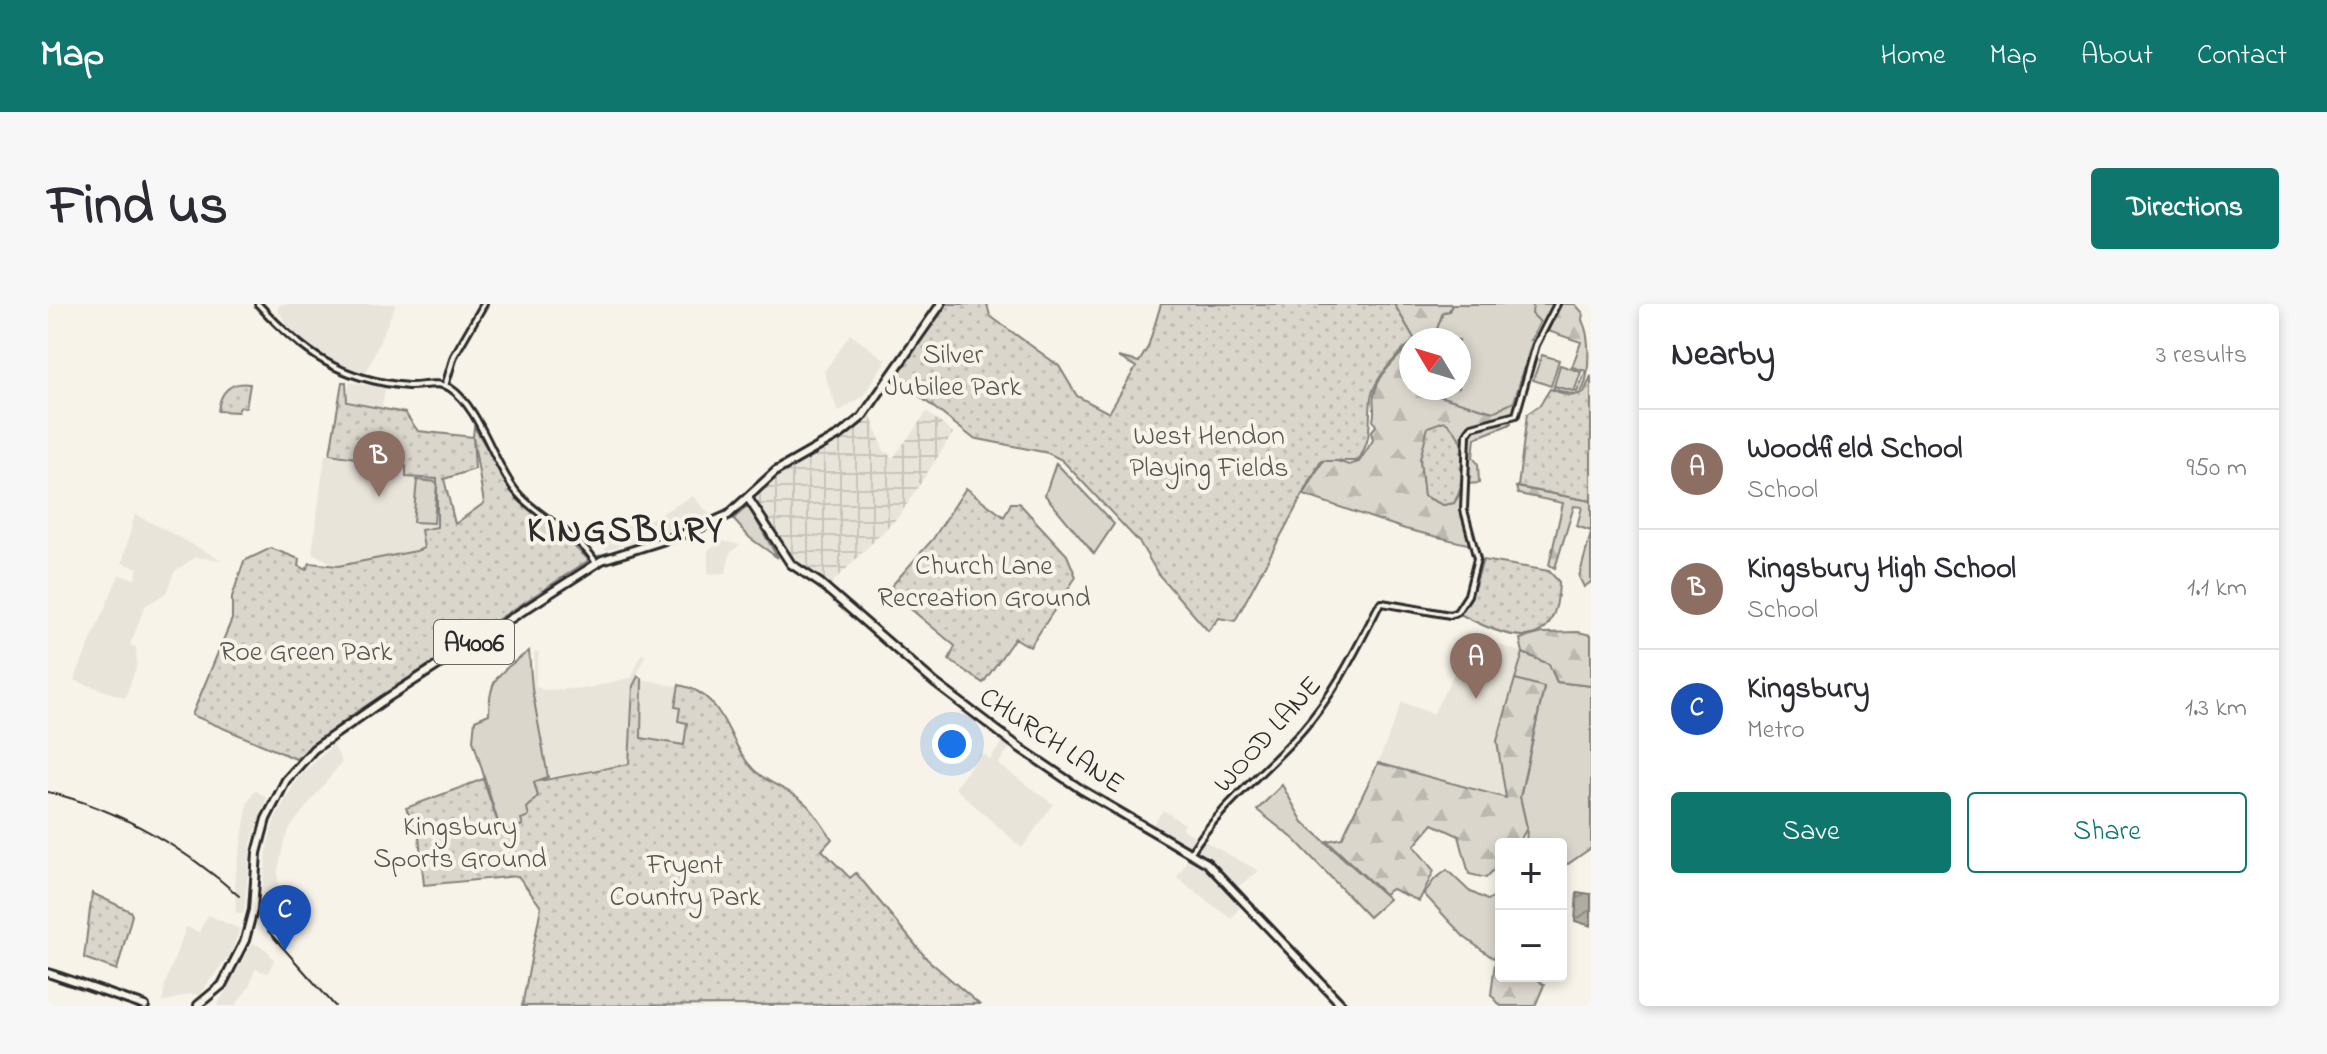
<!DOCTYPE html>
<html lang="en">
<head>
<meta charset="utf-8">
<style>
  :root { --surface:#fff; --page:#f7f7f7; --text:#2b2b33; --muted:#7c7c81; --line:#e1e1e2; --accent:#0f766e }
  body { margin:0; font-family:"Indie Flower",sans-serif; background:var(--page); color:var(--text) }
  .controls { position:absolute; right:24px; bottom:24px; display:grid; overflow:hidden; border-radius:8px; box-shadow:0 4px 12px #0003 }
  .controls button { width:72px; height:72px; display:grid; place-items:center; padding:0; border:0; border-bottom:2px solid var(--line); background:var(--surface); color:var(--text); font:40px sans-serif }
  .compass { position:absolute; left:1351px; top:24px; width:72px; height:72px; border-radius:50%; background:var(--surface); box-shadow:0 4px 12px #0003; rotate:308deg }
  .you { position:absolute; left:904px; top:440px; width:28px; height:28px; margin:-20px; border:6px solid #fff; border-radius:50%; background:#1a73e8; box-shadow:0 0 0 12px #1a73e833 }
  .badge { display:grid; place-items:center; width:52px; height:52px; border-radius:50%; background:var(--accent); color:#fff; font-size:26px; font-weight:700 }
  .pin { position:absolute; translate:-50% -66px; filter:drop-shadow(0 2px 4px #0008) }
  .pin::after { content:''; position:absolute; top:42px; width:28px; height:24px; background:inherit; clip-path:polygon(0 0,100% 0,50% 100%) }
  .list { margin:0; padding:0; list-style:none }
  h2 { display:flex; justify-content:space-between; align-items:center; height:104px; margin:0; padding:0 32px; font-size:34px }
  h2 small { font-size:26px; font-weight:400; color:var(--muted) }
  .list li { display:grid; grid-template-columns:52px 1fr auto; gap:24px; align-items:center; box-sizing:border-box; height:120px; padding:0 32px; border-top:2px solid var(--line) }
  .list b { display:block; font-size:30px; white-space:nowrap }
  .list p { margin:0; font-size:26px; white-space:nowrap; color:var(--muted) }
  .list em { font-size:26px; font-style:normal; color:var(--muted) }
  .actions { display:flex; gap:16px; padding:24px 32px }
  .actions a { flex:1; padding:18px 0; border:2px solid var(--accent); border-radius:8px; text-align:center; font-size:28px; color:var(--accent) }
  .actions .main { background:var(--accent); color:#fff }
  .map { position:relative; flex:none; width:1543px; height:702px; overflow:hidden; border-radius:8px }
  header { display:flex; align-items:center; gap:48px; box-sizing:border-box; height:112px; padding:0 40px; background:var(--accent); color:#fff }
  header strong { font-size:38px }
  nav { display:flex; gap:44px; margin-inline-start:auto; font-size:28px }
  .intro { display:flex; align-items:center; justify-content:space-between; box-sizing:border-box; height:192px; padding:0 48px }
  h1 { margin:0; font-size:56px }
  .button { padding:20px 36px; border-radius:8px; background:var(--accent); color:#fff; font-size:28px; font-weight:700 }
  main { display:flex; gap:48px; padding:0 48px }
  aside { flex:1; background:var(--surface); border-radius:8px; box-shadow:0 4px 12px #0003 }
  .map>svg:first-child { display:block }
</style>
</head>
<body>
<header>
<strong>Map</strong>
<nav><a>Home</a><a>Map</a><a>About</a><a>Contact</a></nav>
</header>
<div class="intro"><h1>Find us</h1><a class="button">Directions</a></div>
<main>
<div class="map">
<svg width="1543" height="702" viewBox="0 0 1543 702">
  <defs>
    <pattern id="industrial-grid" width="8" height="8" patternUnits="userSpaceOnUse" patternTransform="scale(2)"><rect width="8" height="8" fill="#e8e4da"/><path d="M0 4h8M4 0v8" fill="none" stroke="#c7c4bb"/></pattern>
    <pattern id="forest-firs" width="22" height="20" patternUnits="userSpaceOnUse" patternTransform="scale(2)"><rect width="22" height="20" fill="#dad6cc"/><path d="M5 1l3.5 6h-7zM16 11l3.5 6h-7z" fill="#bbb8af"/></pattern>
    <pattern id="park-dots" width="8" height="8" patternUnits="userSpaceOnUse" patternTransform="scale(2)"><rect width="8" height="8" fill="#dad6cc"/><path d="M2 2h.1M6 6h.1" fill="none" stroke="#bbb8af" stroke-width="1.8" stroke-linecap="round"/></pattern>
    <pattern id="water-waves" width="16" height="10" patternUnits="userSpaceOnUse" patternTransform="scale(2)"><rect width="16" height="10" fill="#afaca4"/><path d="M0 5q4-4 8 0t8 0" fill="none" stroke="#8f8c86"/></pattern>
  </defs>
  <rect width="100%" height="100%" fill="#f7f3e8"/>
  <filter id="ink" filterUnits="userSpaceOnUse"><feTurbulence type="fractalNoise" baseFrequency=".0125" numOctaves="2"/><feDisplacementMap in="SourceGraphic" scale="16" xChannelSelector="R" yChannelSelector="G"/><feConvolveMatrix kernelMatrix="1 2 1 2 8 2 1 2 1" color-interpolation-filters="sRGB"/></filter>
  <g filter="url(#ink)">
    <path fill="#e8e4da" d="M233 0H348L318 69 266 49 247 32 229 5Z
      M802 30 838 56 815 92 790 108 776 68Z
      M302 78 337 84 334 105 298 99Z
      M282 150 358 162V173L389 174V223L373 226 376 244 290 262 264 249 277 151Z
      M645 192 664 213 559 246 539 237 545 227 596 219Z
      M87 210 174 256 147 253 126 268 118 289 97 302 82 341 88 343 89 361 77 394 26 376 71 271 87 275 90 264 74 259Z
      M676 237 692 241 682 249 678 269 660 270V246Z
      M1418 329 1475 349 1450 437 1466 496 1330 459 1354 398 1385 410 1408 366Z
      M487 348H491L487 382 496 386 541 384 584 373 593 350 597 351 585 382 581 460 500 473 484 385Z
      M594 375 631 383 627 402 632 403 639 419 636 441 592 434Z
      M955 438 962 443 950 460 1005 500 974 544 907 484 933 448 942 455Z
      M285 441 294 458 243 522 236 537 230 565V614L224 618 211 613 220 539 226 517 250 473Z
      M207 486 219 494 203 539 196 610 188 609 187 576 200 498Z
      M1115 506 1137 520 1134 525 1211 567 1182 589 1193 602 1183 615 1129 574 1141 553 1103 523Z
      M160 611 192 625 182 650 151 691 141 690 114 699 117 680 138 623 151 628Z
      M205 639 219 646 226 656 220 669 207 665 201 683 187 702H169Z"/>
    <path fill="url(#industrial-grid)" d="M879 108 905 129 852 211 779 284 747 261 715 212 708 193 736 167 779 144 822 110 836 147 845 154Z"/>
    <path fill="#dad6cc" stroke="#82807c" stroke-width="2" d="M1404 0H1507L1487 37 1465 112 1448 115 1445 108 1368 86 1411 84V36H1385L1395 8 1401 7Z
      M1494 51 1511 56 1503 82 1485 76Z
      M1512 61 1533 68 1526 88 1506 82Z
      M1008 159 1066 220 1046 250 997 191Z
      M369 176 389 178 386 219 365 218Z
      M700 202 730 254 702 234 685 215Z
      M481 347 484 385 500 473 486 478 490 492 480 504 481 512 475 521 453 528 425 436 427 416 441 410C441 372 452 369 481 347Z
      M1475 349 1501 360 1509 378 1543 382V544L1520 560 1513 557V540H1478L1479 524 1472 493 1496 384 1467 375Z
      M1234 481 1255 518 1341 595 1321 613 1246 535 1209 506Z
      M1399 566 1421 587 1439 596 1449 593 1453 598V646L1445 654 1416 633 1376 590 1386 576Z"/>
    <path fill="url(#forest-firs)" stroke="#82807c" stroke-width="2" d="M1346 0H1404L1401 7 1395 8 1385 36H1367Z
      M1485 0H1506L1487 37 1483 36 1492 18 1484 10Z
      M1513 0H1527L1535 9 1534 16C1543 33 1543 80 1530 92L1505 85 1506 82 1529 88 1538 67 1524 63 1533 38 1500 27Z
      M1363 40V84L1445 108 1466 98 1483 41 1484 45 1465 112 1422 122 1418 145 1414 144 1412 134 1372 155 1376 192 1395 201 1406 199 1413 188 1417 152 1415 208 1423 241 1357 225 1256 191 1277 153 1301 161 1311 158 1325 136 1323 128 1328 122 1325 116C1328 106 1324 100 1326 91 1331 69 1347 56 1363 40Z
      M1461 116 1463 119 1460 121 1427 134 1425 153 1430 160 1431 179 1420 180 1422 127Z
      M1468 183 1543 197V227L1529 222 1534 203 1526 202 1507 264 1501 261 1515 199 1470 190Z
      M1543 229V278L1536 283 1531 273Z
      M1530 328 1543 331V382L1509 378 1501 360 1475 349 1472 335 1495 329Z
      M1467 375 1496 383 1472 493 1479 524 1470 540H1453V558L1438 574 1421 570 1411 532 1385 520 1366 542 1386 567 1371 597 1344 585 1336 590 1279 537 1294 534 1330 459 1458 494 1449 437Z
      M1447 658 1453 660V672H1484L1496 681 1487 702H1453L1443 691Z"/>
    <path fill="url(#park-dots)" stroke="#82807c" stroke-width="2" fill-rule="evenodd" d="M896 0H939L942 12 1011 62 1029 92 1061 109 1088 63 1070 53 1091 58 1100 43 1113 0H1346L1367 36C1353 46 1325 75 1323 95 1320 123 1325 132 1310 157H1273L1187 317 1171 314 1160 327 1110 270 1092 239 1014 156 1000 149 925 134 847 73Z
      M1543 72V197L1470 183 1479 110 1492 101 1502 85 1522 92 1536 89Z
      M294 78H298L299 98 357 109 370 127 425 133 426 123 467 189 541 256 301 413 248 455 144 411 184 315V293L196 257 223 244 251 255 250 262 258 266 262 259 290 262 368 247 376 244 373 226 389 223V175L358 173V162L282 150ZM425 133 436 199 407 220 396 175 427 165Z
      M202 80 198 104 192 103 190 108 170 107C172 88 182 77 202 80Z
      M1396 117C1422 135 1421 173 1406 199L1395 201 1376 192 1372 155 1380 123Z
      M918 184 956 213 963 199H971L1019 251 1028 273 982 343 967 334 935 379 901 356 907 342 840 286 885 235Z
      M1435 256 1501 267 1511 278C1509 353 1461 336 1412 310L1427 282Z
      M590 372 594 375 593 434 636 441 639 419 630 417 632 404 627 403 631 381C679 390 677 437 706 466 718 478 734 483 748 492 764 502 773 520 784 535L774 546 802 574 808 569 879 655 931 700 474 702 493 603 470 572 376 581 371 533 358 504 435 475 453 528 475 521 473 515 481 512 479 504 490 492 486 478 581 460 585 382Z
      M44 589 82 607 84 611 69 666 36 654Z"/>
    <path fill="url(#water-waves)" stroke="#7a7874" stroke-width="2" d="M1529 588 1543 590V622L1527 617Z"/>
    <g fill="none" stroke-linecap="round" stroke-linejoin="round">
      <g stroke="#2b2b2b" stroke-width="10">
        <path id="minor" d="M210 0C255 49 292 76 360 82 374 83 389 76 402 84 431 103 445 158 467 186 488 213 533 231 548 259
          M397 82 406 52 436 0
          M1143 548C1172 502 1216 469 1252 429 1286 391 1307 348 1330 303L1334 299 1402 311 1409 308 1420 291 1429 255 1416 206 1419 130 1424 123 1468 111 1488 41 1509 0"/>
      </g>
      <g stroke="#2b2b2b" stroke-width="12">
        <path id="major" d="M700 194 743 260 772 279 887 379 972 444 1034 486 1159 559 1295 702
          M0 669 97 702
          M150 701 174 681 197 636 205 606 209 549 218 515 238 476 266 445 339 394 554 256 642 228 680 211 728 167 793 130 814 113 893 0"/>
      </g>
      <use href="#minor" stroke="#f7f3e8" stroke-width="4"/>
      <use href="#major" stroke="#f7f3e8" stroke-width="6"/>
      <path stroke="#2b2b2b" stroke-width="2" d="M0 488C71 505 137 544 191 592
        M220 627 287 702"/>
    </g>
  </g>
  <g text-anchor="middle" stroke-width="8" stroke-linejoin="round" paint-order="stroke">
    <rect fill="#f7f3e8" stroke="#686764" stroke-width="2" x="386" y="316" width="80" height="44" rx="6"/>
    <g font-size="26" font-weight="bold" fill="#2b2b2b">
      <text x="426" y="347">A4006</text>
    </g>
    <g font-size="28" fill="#575653" stroke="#f7f3e8">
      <text x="905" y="59">Silver<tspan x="905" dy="32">Jubilee Park</tspan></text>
      <text x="1161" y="140">West Hendon<tspan x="1161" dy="32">Playing Fields</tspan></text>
      <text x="936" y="270">Church Lane<tspan x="936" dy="32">Recreation Ground</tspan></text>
      <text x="258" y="356">Roe Green Park</text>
      <text x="412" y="531">Kingsbury<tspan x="412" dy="32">Sports Ground</tspan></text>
      <text x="637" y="569">Fryent<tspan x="637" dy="32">Country Park</tspan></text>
    </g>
    <g font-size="28" fill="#2b2b2b" stroke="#f7f3e8">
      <text transform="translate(1218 429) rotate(-48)" y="10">WOOD LANE</text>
      <text transform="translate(1005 435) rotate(34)" y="10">CHURCH LANE</text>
    </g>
    <g font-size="36" font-weight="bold" letter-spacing="2" fill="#2b2b2b" stroke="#f7f3e8">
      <text x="578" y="237">KINGSBURY</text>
    </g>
  </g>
</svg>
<div class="controls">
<button>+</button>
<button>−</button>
</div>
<svg class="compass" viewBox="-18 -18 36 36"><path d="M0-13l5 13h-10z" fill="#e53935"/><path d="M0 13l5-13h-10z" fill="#7c7c81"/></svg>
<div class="you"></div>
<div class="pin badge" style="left:1428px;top:395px;background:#8d6e63">A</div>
<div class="pin badge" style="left:331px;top:193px;background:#8d6e63">B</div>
<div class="pin badge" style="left:237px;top:647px;background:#1a4fb4">C</div>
</div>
<aside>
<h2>Nearby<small>3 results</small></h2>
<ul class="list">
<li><span class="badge" style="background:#8d6e63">A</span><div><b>Woodfield School</b><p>School</p></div><em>950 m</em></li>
<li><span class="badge" style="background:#8d6e63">B</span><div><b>Kingsbury High School</b><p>School</p></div><em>1.1 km</em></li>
<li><span class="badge" style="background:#1a4fb4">C</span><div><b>Kingsbury</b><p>Metro</p></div><em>1.3 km</em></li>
</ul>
<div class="actions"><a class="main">Save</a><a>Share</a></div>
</aside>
</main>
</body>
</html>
